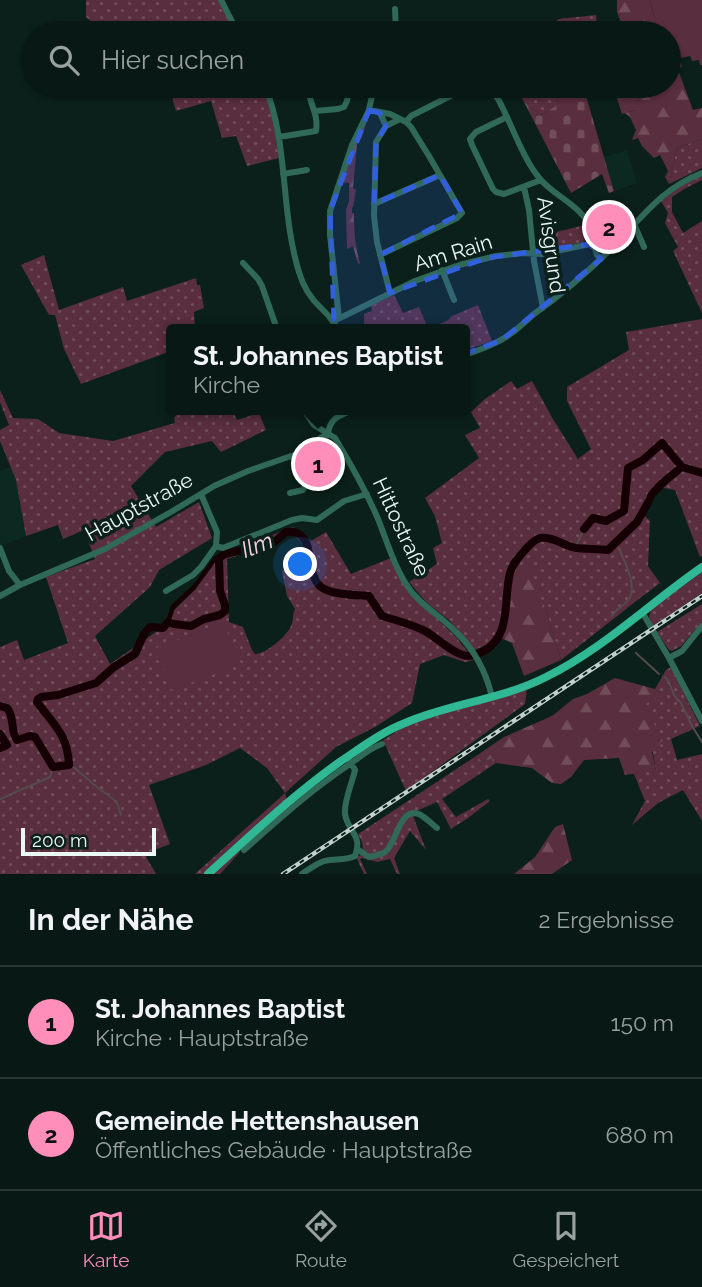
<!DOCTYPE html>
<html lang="de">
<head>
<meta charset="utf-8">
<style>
  :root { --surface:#081814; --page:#162522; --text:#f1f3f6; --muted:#98a0a0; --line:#293734; --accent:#ff8eba }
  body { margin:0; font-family:Raleway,sans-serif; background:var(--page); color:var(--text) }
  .scale { position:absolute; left:21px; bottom:18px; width:135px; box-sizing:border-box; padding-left:7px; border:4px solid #eaf7f2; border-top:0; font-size:19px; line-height:24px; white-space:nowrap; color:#eaf7f2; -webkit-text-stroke:5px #0b201a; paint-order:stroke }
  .you { position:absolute; left:301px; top:565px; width:24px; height:24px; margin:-18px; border:5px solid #fff; border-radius:50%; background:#1a73e8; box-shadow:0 0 0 10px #1a73e833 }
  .badge { display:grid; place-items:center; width:46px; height:46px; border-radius:50%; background:var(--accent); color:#111; font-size:23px; font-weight:700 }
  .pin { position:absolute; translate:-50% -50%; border:4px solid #fff; box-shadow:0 2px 7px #0006 }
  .popup { position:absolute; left:166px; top:324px; width:304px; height:91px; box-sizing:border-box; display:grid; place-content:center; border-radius:7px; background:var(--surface); filter:drop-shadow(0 2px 5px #0005); font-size:23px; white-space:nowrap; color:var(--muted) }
  .popup b { font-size:26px; color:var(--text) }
  .popup::after { content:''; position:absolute; left:50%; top:100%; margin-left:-14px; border:14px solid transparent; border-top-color:var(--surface) }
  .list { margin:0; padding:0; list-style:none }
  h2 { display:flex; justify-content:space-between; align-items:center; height:91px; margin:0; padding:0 28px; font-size:30px }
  h2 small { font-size:23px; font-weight:400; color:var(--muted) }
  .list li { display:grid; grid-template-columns:46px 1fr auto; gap:21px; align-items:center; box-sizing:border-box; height:112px; padding:0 28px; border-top:2px solid var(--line) }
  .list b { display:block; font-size:26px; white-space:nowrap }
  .list p { margin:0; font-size:23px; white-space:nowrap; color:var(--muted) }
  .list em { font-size:23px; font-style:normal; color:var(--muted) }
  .icon { flex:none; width:38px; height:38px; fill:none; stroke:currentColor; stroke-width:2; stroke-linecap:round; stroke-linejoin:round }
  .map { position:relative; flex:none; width:702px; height:874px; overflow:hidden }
  .search { position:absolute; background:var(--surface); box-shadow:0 2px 5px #0004; left:21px; right:21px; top:21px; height:77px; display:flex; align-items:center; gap:18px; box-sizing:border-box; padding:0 24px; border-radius:38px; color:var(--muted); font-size:26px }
  .sheet { height:315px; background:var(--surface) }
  nav { display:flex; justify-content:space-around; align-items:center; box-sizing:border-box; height:98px; border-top:2px solid var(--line); background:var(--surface); font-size:19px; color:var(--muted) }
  nav a { display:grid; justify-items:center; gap:4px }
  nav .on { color:var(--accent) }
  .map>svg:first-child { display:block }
</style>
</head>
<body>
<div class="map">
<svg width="702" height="874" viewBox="0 0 702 874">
  <defs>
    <pattern id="grass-dots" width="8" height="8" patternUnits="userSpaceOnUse" patternTransform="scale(1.75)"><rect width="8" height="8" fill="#592e3e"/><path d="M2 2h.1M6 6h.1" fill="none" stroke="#714d5a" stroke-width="1.8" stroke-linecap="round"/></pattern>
    <pattern id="forest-firs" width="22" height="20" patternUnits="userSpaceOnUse" patternTransform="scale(1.75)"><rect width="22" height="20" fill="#592e3e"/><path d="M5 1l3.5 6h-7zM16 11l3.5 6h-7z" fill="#714d5a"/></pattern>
    <pattern id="cemetery-stones" width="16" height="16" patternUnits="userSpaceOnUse" patternTransform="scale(1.75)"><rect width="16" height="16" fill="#592e3e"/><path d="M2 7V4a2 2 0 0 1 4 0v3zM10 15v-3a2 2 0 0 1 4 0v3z" fill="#714d5a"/></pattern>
  </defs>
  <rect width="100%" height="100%" fill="#0b201a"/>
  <path fill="#0b2920" d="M627 150 637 183 614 191 604 157Z
    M11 467 16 480 26 536 0 546V471Z"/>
  <path fill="url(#grass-dots)" fill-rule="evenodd" d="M86 0H218L235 33H156C141 18 115 25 95 25L86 17Z
    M596 15 598 33H560L551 24V33H537L559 19Z
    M169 86H262L272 113 279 158 247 166 236 136 222 138 211 101 176 111Z
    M516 86H552L551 89 559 104 541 115 524 102Z
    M702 139V168L669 184 677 148Z
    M702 176V180L686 188 672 197V212L683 233 702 221V313L673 251 678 247 665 223 668 213 661 201 683 185Z
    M585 225 587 239 583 242 557 248 552 233Z
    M44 255 59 310 123 287 127 301 196 278 197 285H200L204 308 194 312 195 329H171V351L81 384 64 349 55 315H49L21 265Z
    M394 295 403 313 419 307 427 326 419 329H355L364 326V314L372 311 371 306Z
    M478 305 492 341 465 350V329H430L450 319V317Z
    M702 319V556L700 557 675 490 659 487 643 514 650 521 648 566 660 583C626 608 595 634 561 660L546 611 513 573 501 638 475 650 450 621 426 602 409 582 437 564 433 548 442 543 435 516 425 498 479 458 465 435 480 428 471 412 485 399 511 381 517 389 532 381 553 419 578 459 591 449 567 401V387L629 350 626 332Z
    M0 390 13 418 38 419 59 433 113 441 175 423 174 418 180 410H232L237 420 259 413 266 430 221 452 212 441 165 452 131 486 156 527 199 502 212 538 159 570 150 587 95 636 110 664 166 625 172 612 195 590 218 556 293 527 311 541 326 532 351 574 391 558 407 590 456 637 474 660 465 662 444 655 420 664 412 703 375 727 336 747 285 793 289 807 239 851 240 852 220 874H195L285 793 267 768 240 748 206 765 149 785 170 844 152 851 146 857 156 874H0V647L17 640 24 660 68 643 46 577 95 559 84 530 63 539 58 525 26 536 16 480 0 441V430L9 425 0 402ZM287 534 294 535 305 546 307 555 282 571 287 596 295 609C292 615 294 620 291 626 287 636 266 654 255 654L252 650 243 627 229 622 227 559 274 545Z
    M702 572V593L653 626 649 618 651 609Z
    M702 604V622L681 646 672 651 669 650 657 632Z
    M671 667 700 726 671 739 677 760 702 754V821L683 790 658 803 632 825 645 801 634 774 656 770 644 705 660 693 655 689 666 670Z
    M527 689 525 704 406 791 383 740 407 725 440 713Z
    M476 756 483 762 493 758 496 763 442 799 456 817 488 799 490 801 468 818 451 829 437 802 412 813 426 850 410 831 394 858 400 874H397L390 859 377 862 362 858 360 859 367 874H364L356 857 361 855 369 858 382 853 369 855 363 850 362 842 358 834Z"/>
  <path fill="url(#forest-firs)" d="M617 0H650L658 33H625L617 12Z
    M669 57 674 59 693 110 702 108V139L677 148 669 184 665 177 668 171 660 155 654 158 642 146 638 138 632 140 636 130 630 117 625 113 635 110V103L643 98 639 86H669Z
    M367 121 362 137 357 144 353 188 356 190 353 207 352 208V213H354C354 231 355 247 360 263L358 264 353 246 347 249 346 210 349 201V183L341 182 354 143Z
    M529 567 546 611 561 660 524 676 512 643 501 638 513 572Z
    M615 678 655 689 661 694 644 705 663 740 652 752 656 771 625 775 619 758 584 760 571 777 561 784 552 783 532 768 496 763 493 758 483 762 476 756 504 737 552 716 573 699 587 694Z
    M563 824 572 860 552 874H514L535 857 555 827Z"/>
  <path fill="url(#cemetery-stones)" d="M552 86H583L614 191 609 193 602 174 571 193 524 102 541 115 559 104 551 89Z
    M322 442 330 445 345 457 334 471 314 479 306 453Z"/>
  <path fill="#592e3e" d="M650 0H702V65H700L699 60 692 61 690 56 680 58 682 67 678 68 674 59 669 57V33H658Z
    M613 86H639L643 98 635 103V110L622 114Z
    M224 623 240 665 171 690 156 648Z"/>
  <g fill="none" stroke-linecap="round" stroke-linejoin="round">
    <path stroke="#554a4c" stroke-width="2" d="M575 548 584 529
      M612 616C616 608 624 606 629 599 638 586 623 557 616 543
      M636 653 659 674
      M665 677 669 682 674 695 681 703 692 726 702 742
      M69 765 75 768 93 784 112 798 117 803 121 815
      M0 799 50 777 53 767"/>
    <path stroke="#150005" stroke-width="4.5" d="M168 622 173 607 195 586 215 559 219 558"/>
    <path stroke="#150005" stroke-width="8" d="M651 496C658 485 671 476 682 467
      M584 529 593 518 606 521 624 511 628 468 643 460 662 443 682 467 702 473
      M0 706 7 708C15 717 10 731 17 740L30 736 35 737 53 767 69 765C68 735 54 725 37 702L38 699 41 697 58 695 96 683 114 667 135 654 144 634 150 627 163 628 168 622 174 624 191 626 204 619 220 615 225 611V605L220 591 219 558 225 554 272 544 286 532C290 532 294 531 297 533 316 542 305 574 321 587 332 595 356 595 369 596L382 616C396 620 410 624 423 630 436 636 454 656 469 656 474 656 480 653 484 651 512 635 503 601 510 573 512 565 518 558 524 551 529 546 533 540 540 538 553 536 564 546 576 548 586 549 598 549 608 550L637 522 649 501
      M0 734 7 745 0 748"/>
    <path stroke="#316958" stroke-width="6" d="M221 0 238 33
      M395 9 396 33
      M265 86C289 145 280 211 299 272 303 286 310 298 321 308 328 315 333 320 337 329
      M483 86 494 93 498 99C511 122 523 160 541 180 559 201 596 210 590 244L594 246 597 255 601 259
      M369 110 390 114 406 122 411 127 429 156 462 213 457 218 380 255
      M315 111 338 109 344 107 347 101 349 86
      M380 113 386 126 400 119
      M507 117 476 132 470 139 472 145 493 189 496 192 504 194 541 180
      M406 122 411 116 470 86
      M386 126 376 142 374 216 377 242 390 293
      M279 137 316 131C319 111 307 102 309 86
      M283 174 307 170
      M524 187 529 210 534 261 543 308
      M374 204 440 175
      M634 224 644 247
      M243 263 258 279 262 286 277 329
      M442 270 454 300
      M339 318 330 235V211L352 145 369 110 374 86
      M334 321 415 281 459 265 496 256 524 253 542 254 590 244
      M465 355C482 349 499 343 513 332 521 326 527 320 534 314 564 293 590 270 616 244 644 215 663 188 702 173
      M304 410 314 425 335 438 338 443C353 468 367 493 378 519 387 541 393 564 406 584 418 604 440 615 456 632 475 650 486 672 492 697
      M328 435C329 418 340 415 354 410
      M290 493 303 490 305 486 297 454
      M216 546 223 548 292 520 302 518 317 520 344 501 367 494
      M0 548 9 571 20 585
      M166 591 193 575 201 567 216 546 217 532 201 494
      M0 596 20 585 105 549 171 512 214 486 248 471 297 454 322 437 328 435
      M642 612 669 658 702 721
      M669 658 682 651 702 626
      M357 849 369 857C374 856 380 855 385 852 397 843 399 807 419 814 425 817 432 824 437 828
      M244 850C278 820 312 789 350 764 360 757 370 748 382 744
      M302 874C311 868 319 861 330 860 339 859 346 860 355 856 363 834 348 833 345 814 344 800 352 784 355 770L350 761"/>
    <path stroke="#30b894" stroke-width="8" d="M208 874C251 835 293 795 341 761 362 747 382 732 405 723 451 703 501 700 546 677 603 649 650 603 702 567"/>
    <g stroke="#c3d1cc" stroke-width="4.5">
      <path id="rail" d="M283 874 702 596"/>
    </g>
    <use href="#rail" stroke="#0b201a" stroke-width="2" stroke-dasharray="5" stroke-linecap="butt"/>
  </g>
  <path fill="#325fdb" fill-opacity="0.2" stroke="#325fdb" stroke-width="5" stroke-dasharray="14 9" stroke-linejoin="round" d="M369 110 380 113 386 126 376 142 374 204 440 175 462 213 380 255 390 293 486 258 590 244 601 259 502 340 435 365 351 411 334 321 330 211Z"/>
  <g text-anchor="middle" stroke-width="7" stroke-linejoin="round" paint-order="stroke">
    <g font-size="21" fill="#eaf7f2" stroke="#0b201a">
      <text transform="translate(551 245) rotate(82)" y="7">Avisgrund</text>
      <text transform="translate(453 253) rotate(-17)" y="7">Am Rain</text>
      <text transform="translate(139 507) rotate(-29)" y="7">Hauptstraße</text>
      <text transform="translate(401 527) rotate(65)" y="7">Hittostraße</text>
    </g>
    <g font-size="23" font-style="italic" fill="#fad3e0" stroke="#0b201a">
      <text transform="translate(257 545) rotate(-21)" y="8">Ilm</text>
    </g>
  </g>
</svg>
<div class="scale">200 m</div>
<div class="you"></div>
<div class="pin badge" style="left:318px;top:464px">1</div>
<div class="popup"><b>St. Johannes Baptist</b>Kirche</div>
<div class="pin badge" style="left:609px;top:227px">2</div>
<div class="search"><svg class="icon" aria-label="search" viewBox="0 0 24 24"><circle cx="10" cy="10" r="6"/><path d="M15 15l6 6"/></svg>Hier suchen</div>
</div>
<section class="sheet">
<h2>In der Nähe<small>2 Ergebnisse</small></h2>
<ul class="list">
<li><span class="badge">1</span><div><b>St. Johannes Baptist</b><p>Kirche · Hauptstraße</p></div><em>150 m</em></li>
<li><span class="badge">2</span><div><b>Gemeinde Hettenshausen</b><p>Öffentliches Gebäude · Hauptstraße</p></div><em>680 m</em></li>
</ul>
</section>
<nav>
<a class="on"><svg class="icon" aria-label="map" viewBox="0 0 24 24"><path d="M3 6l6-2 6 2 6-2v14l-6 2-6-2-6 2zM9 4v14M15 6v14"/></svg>Karte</a>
<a><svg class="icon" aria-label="directions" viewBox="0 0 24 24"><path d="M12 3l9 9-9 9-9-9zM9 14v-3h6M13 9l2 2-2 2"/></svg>Route</a>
<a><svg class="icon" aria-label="saved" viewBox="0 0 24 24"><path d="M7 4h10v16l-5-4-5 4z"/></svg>Gespeichert</a>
</nav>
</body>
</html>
